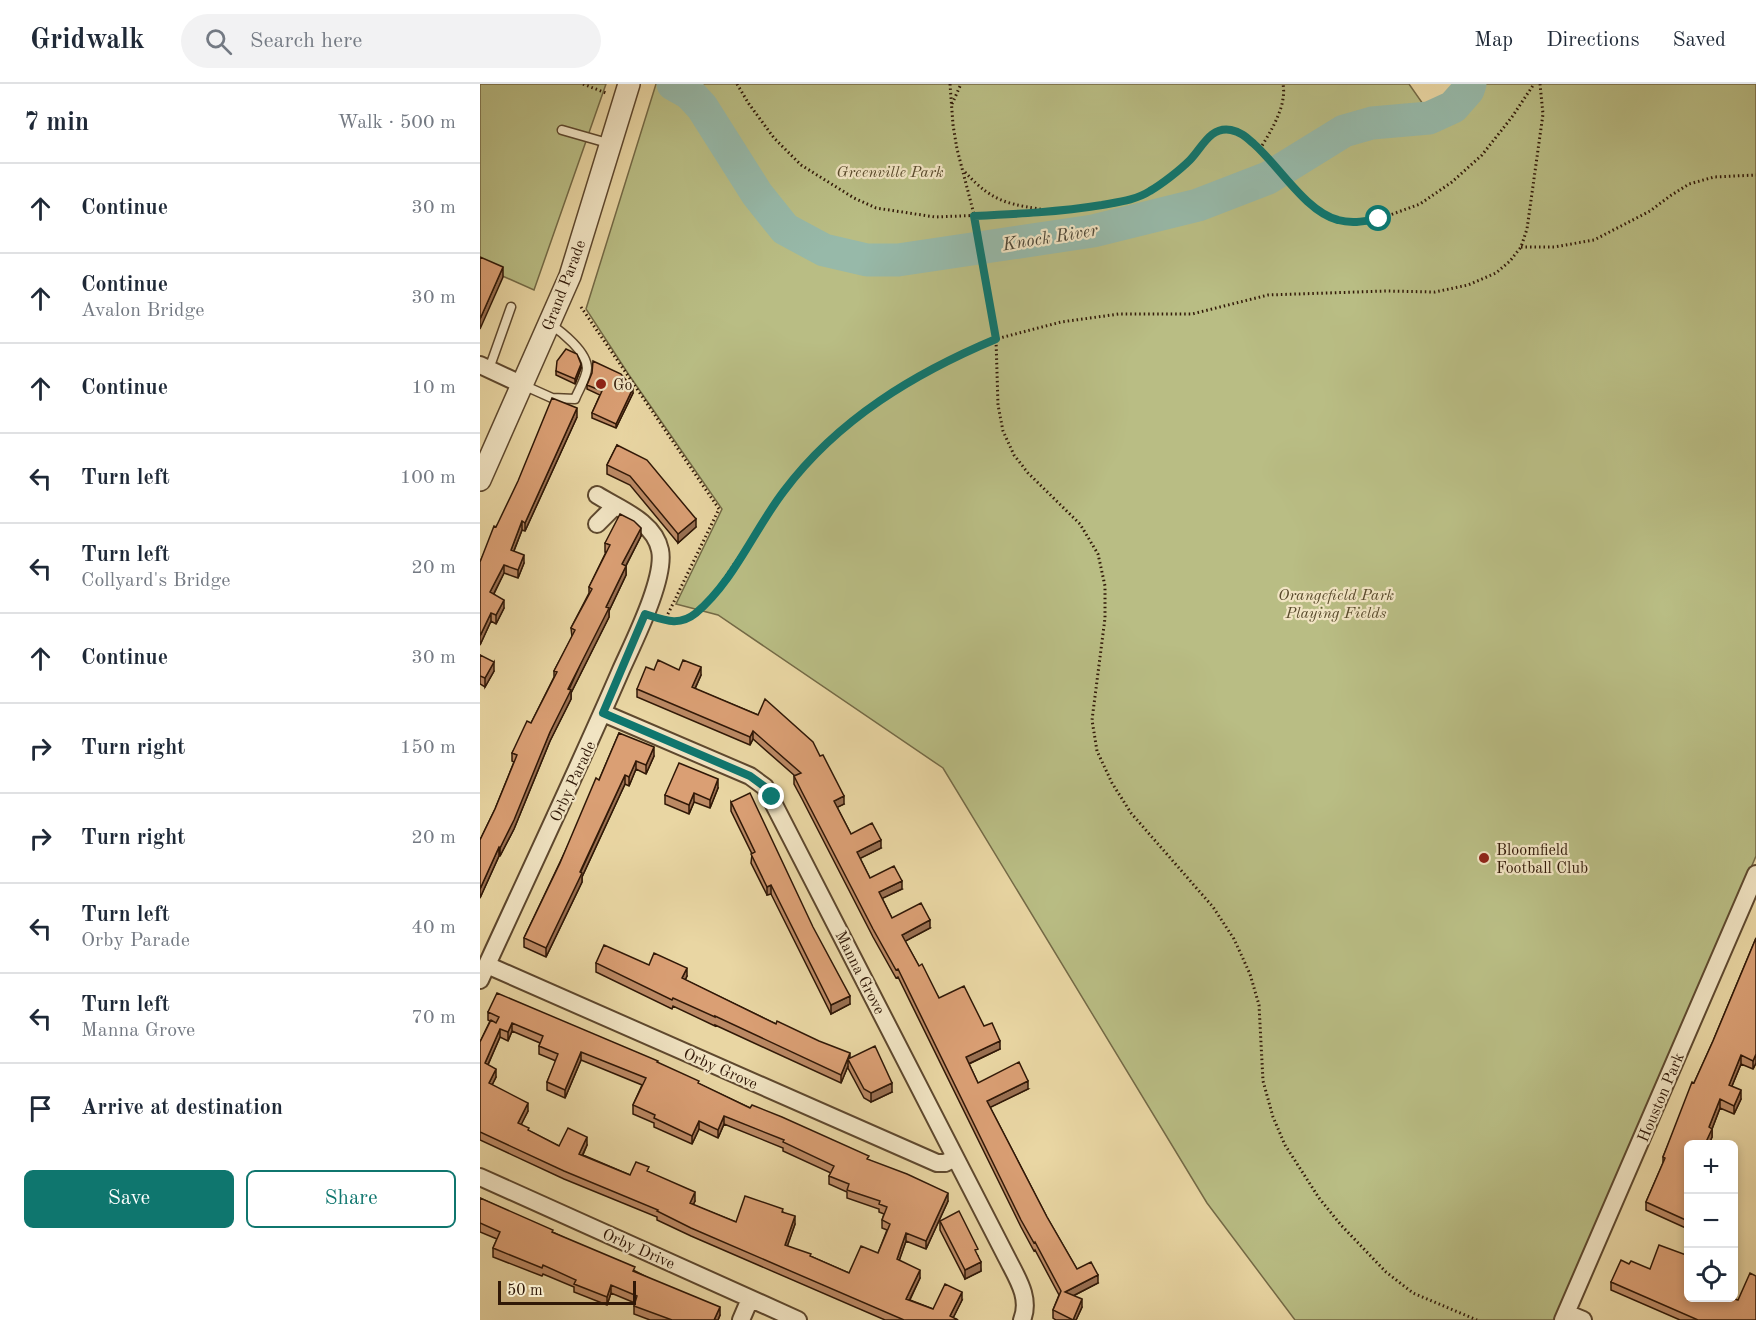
<!DOCTYPE html>
<html lang="en">
<head>
<meta charset="utf-8">
<style>
  :root { --surface:#fff; --page:#f2f2f3; --text:#1f2937; --muted:#747a83; --line:#e0e1e3; --accent:#0f766e }
  body { margin:0; font-family:"Old Standard TT",serif; background:var(--page); color:var(--text) }
  .controls { position:absolute; right:18px; bottom:18px; display:grid; overflow:hidden; border-radius:9px; box-shadow:0 3px 9px #0003 }
  .controls button { width:54px; height:54px; display:grid; place-items:center; padding:0; border:0; border-bottom:2px solid var(--line); background:var(--surface); color:var(--text); font:30px sans-serif }
  .scale { position:absolute; left:18px; bottom:15px; width:138px; box-sizing:border-box; padding-left:6px; border:3px solid #301807; border-top:0; font-size:16px; line-height:21px; white-space:nowrap; color:#301807; -webkit-text-stroke:4px #f1e4c3; paint-order:stroke }
  .stop { position:absolute; width:18px; height:18px; margin:-14px; border:4px solid #0f766e; border-radius:50%; background:#fff }
  .stop.end { background:#0f766e; border-color:#fff; box-shadow:0 2px 6px #0008 }
  .list { margin:0; padding:0; list-style:none }
  h2 { display:flex; justify-content:space-between; align-items:center; height:78px; margin:0; padding:0 24px; font-size:26px }
  h2 small { font-size:20px; font-weight:400; color:var(--muted) }
  .list li { display:grid; grid-template-columns:39px 1fr auto; gap:18px; align-items:center; box-sizing:border-box; height:90px; padding:0 24px; border-top:2px solid var(--line) }
  .list b { display:block; font-size:22px; white-space:nowrap }
  .list p { margin:0; font-size:20px; white-space:nowrap; color:var(--muted) }
  .list em { font-size:20px; font-style:normal; color:var(--muted) }
  .actions { display:flex; gap:12px; padding:18px 24px }
  .actions a { flex:1; padding:14px 0; border:2px solid var(--accent); border-radius:9px; text-align:center; font-size:21px; color:var(--accent) }
  .actions .main { background:var(--accent); color:#fff }
  .icon { flex:none; width:33px; height:33px; fill:none; stroke:currentColor; stroke-width:2; stroke-linecap:round; stroke-linejoin:round }
  .map { position:relative; flex:none; width:1276px; height:1236px; overflow:hidden }
  header { display:flex; align-items:center; gap:36px; box-sizing:border-box; height:84px; padding:0 30px; background:var(--surface); border-bottom:2px solid var(--line) }
  header strong { font-size:28px }
  nav { display:flex; gap:33px; margin-inline-start:auto; font-size:21px }
  .search { width:420px; height:54px; background:var(--page); display:flex; align-items:center; gap:15px; box-sizing:border-box; padding:0 21px; border-radius:33px; color:var(--muted); font-size:22px }
  main { display:flex }
  aside { flex:1; background:var(--surface) }
  .map>svg:first-child { display:block }
</style>
</head>
<body>
<header>
<strong>Gridwalk</strong>
<div class="search"><svg class="icon" aria-label="search" viewBox="0 0 24 24"><circle cx="10" cy="10" r="6"/><path d="M15 15l6 6"/></svg>Search here</div>
<nav><a>Map</a><a>Directions</a><a>Saved</a></nav>
</header>
<main>
<aside>
<h2>7 min<small>Walk · 500 m</small></h2>
<ul class="list">
<li><svg class="icon" aria-label="ahead" viewBox="0 0 24 24"><path d="M12 20V5M6 11l6-6 6 6"/></svg><div><b>Continue</b></div><em>30 m</em></li>
<li><svg class="icon" aria-label="ahead" viewBox="0 0 24 24"><path d="M12 20V5M6 11l6-6 6 6"/></svg><div><b>Continue</b><p>Avalon Bridge</p></div><em>30 m</em></li>
<li><svg class="icon" aria-label="ahead" viewBox="0 0 24 24"><path d="M12 20V5M6 11l6-6 6 6"/></svg><div><b>Continue</b></div><em>10 m</em></li>
<li><svg class="icon" aria-label="left" viewBox="0 0 24 24"><path d="M17 20v-9H6M10 6l-5 5 5 5"/></svg><div><b>Turn left</b></div><em>100 m</em></li>
<li><svg class="icon" aria-label="left" viewBox="0 0 24 24"><path d="M17 20v-9H6M10 6l-5 5 5 5"/></svg><div><b>Turn left</b><p>Collyard's Bridge</p></div><em>20 m</em></li>
<li><svg class="icon" aria-label="ahead" viewBox="0 0 24 24"><path d="M12 20V5M6 11l6-6 6 6"/></svg><div><b>Continue</b></div><em>30 m</em></li>
<li><svg class="icon" aria-label="right" viewBox="0 0 24 24"><path d="M7 20v-9h11M14 6l5 5-5 5"/></svg><div><b>Turn right</b></div><em>150 m</em></li>
<li><svg class="icon" aria-label="right" viewBox="0 0 24 24"><path d="M7 20v-9h11M14 6l5 5-5 5"/></svg><div><b>Turn right</b></div><em>20 m</em></li>
<li><svg class="icon" aria-label="left" viewBox="0 0 24 24"><path d="M17 20v-9H6M10 6l-5 5 5 5"/></svg><div><b>Turn left</b><p>Orby Parade</p></div><em>40 m</em></li>
<li><svg class="icon" aria-label="left" viewBox="0 0 24 24"><path d="M17 20v-9H6M10 6l-5 5 5 5"/></svg><div><b>Turn left</b><p>Manna Grove</p></div><em>70 m</em></li>
<li><svg class="icon" aria-label="arrive" viewBox="0 0 24 24"><path d="M6 21V4h12l-3 4 3 4H6"/></svg><div><b>Arrive at destination</b></div></li>
</ul>
<div class="actions"><a class="main">Save</a><a>Share</a></div>
</aside>
<div class="map">
<svg width="1276" height="1236" viewBox="0 0 1276 1236">
  <rect width="100%" height="100%" fill="#e9d6a3"/>
  <filter id="stains"><feTurbulence type="fractalNoise" baseFrequency=".00333" numOctaves="4"/><feColorMatrix values="0 0 0 0 .2 0 0 0 0 .09 0 0 0 0 .02 0 0 0 .5 -.17"/></filter>
  <radialGradient id="worn" r=".72"><stop offset=".6" stop-color="#630" stop-opacity="0"/><stop offset="1" stop-color="#630" stop-opacity=".3"/></radialGradient>
  <path fill="#b9bd84" stroke="#746a46" stroke-width="1.5" d="M0 0H126L54 206 0 182Z
    M176 0H929L945 23 967 18 979 0H1276V772L1076 1236H815L727 1119 463 684 238 531 196 520 242 425 149 291 106 225Z"/>
  <g fill="none" stroke-linecap="round" stroke-linejoin="round">
    <path stroke="#97b9a9" stroke-width="33" d="M193 0 209 9 222 23 277 110 305 145 344 166 387 176H418L613 147 718 121 788 94 864 47 892 39 949 34 973 23 988 6 990 0"/>
    <g stroke="#5e482e" stroke-width="11">
      <path id="service" d="M82 46 131 60
        M9 285 31 223
        M43 301 72 314 95 315C98 307 107 293 107 284 107 268 82 248 70 240"/>
    </g>
    <g stroke="#5e482e" stroke-width="20">
      <path id="minor" d="M0 281 43 301
        M117 440 135 422
        M123 629 270 692 285 703 527 1174C537 1194 551 1214 542 1236
        M7 881 457 1079H465L475 1074
        M0 896C47 793 96 690 141 586 153 559 186 494 180 466 174 437 139 425 117 411
        M0 1093 318 1236
        M1086 1229 1103 1236
        M261 1236 270 1215
        M1083 1236 1276 790"/>
    </g>
    <g stroke="#5e482e" stroke-width="24">
      <path id="tertiary" d="M0 396 90 192 149 0"/>
    </g>
    <path stroke="#301807" stroke-width="3" stroke-dasharray="1.5 3" stroke-linecap="butt" d="M103 0 126 9
      M257 0 269 20 294 54 321 81 374 114 396 124 455 133 578 128 645 117 669 108 709 77 731 50 741 46H751L762 50 780 65 828 117 842 129 858 136 875 138 899 135 940 120 972 98 1002 71 1032 33 1054 0
      M470 0 473 41 477 65 497 142 516 255 518 321 523 347 534 371 548 389 600 440 618 470 625 502V534L612 636 617 667 632 699 651 729 733 823 754 855 770 890 779 921 783 997 793 1033 805 1061 839 1114 861 1141 906 1188 933 1209 997 1236
      M472 20 481 0
      M780 65C791 47 807 22 803 0
      M485 88C515 121 531 120 572 127
      M1041 163H1074L1114 156 1170 127 1190 112 1209 100 1234 93 1276 91
      M101 223 239 425 185 536
      M181 535 191 538 204 537 232 513 302 409 320 386 356 353 400 316 441 290 516 255 581 238 639 230H712L788 211 906 207 955 208 988 201 1016 189 1030 177 1041 163 1047 145 1063 30 1060 0"/>
    <use href="#service" stroke="#f1e4c3" stroke-width="8"/>
    <use href="#minor" stroke="#f1e4c3" stroke-width="16"/>
    <use href="#tertiary" stroke="#f1e4c3" stroke-width="21"/>
  </g>
  <path fill="#bb8964" stroke="#301807" stroke-width="1.5" fill-rule="evenodd" d="M101 284 95 300 76 291V287Z
    M107 301 153 309 136 344 112 334V329L120 311 107 305Z
    M97 333 45 447 42 446 34 467 44 479 38 494 24 489 14 510 24 524 16 540 11 537 0 561V478L16 443Z
    M137 361 216 443 198 459 150 401 127 390V381Z
    M161 452 146 482V491L129 527V533L91 609V615L70 657 34 745 20 772H19L0 814V756L15 725 34 678 32 677V669L51 639 74 593V587L92 553 91 544 109 509V503L126 468H125V459Z
    M0 571 14 587 5 603 0 600Z
    M174 586H199L221 591 215 605 278 631 364 720 357 723 371 750 401 764 380 774 390 794 422 805 402 814 412 834 450 844 425 857 439 882 459 914 504 942 520 965 489 980 498 999 548 1005 510 1023 567 1133 597 1185 618 1199 593 1212 602 1223 596 1236H576L573 1234V1226L579 1211 555 1166 554 1167 541 1143 418 893 416 894 393 853 322 715 314 700V692H315L273 655 270 661 157 613V605Z
    M139 649 174 672 166 690 156 685 149 702 145 700 102 793V798L66 873 44 863V854L119 696Z
    M238 704 230 724 214 718 209 730 185 720V711Z
    M251 718 370 920 351 930 291 810 287 811 271 779 272 770 251 727Z
    M1276 854V979L1273 985 1261 980 1252 1002 1261 1015 1254 1030 1240 1024 1232 1045V1053L1229 1060H1209L1208 1145 1166 1126V1118L1183 1079V1073L1214 999 1233 957Z
    M116 879 169 881 207 892 205 896 296 940 370 974 412 1008 391 1018 384 1014 368 984V982L361 999 235 941V942L193 922 192 925 116 888Z
    M8 928 178 979 219 1000 270 1024 389 1076 468 1117 446 1165 426 1157 419 1176 440 1194 430 1216 453 1225 482 1216 473 1234 478 1236H405L211 1152 177 1136V1133L84 1095 0 1056V958L10 937 8 936ZM32 947 60 959 59 962V970L76 977 67 998V1006L85 1014 101 976 162 1001 153 1021V1030L174 1039V1043L212 1060 219 1045 238 1054 244 1040 303 1064V1067L351 1089 349 1092V1100L367 1108V1114L399 1125V1128L404 1130 402 1136V1144L407 1146 398 1169 369 1189 307 1162 315 1140 303 1128 256 1138 213 1121 215 1117 169 1088 150 1091 103 1071 107 1061 79 1062 49 1047 41 1040 48 1027 12 1001 16 993 8 981 20 953 28 957Z
    M0 1114 155 1187 240 1231 238 1236H170L154 1230V1222L155 1219 131 1209 127 1221 94 1208V1203L63 1190 62 1192 13 1173V1164L17 1155 0 1148Z
    M460 1137 498 1172 501 1187 485 1195 460 1146Z
    M1131 1198 1209 1214 1258 1216 1276 1236H1200L1131 1206Z"/>
  <path fill="#996f51" stroke="#301807" stroke-width="1.5" d="M23 183V193L0 245V235Z
    M101 280V284L95 300V295Z
    M153 304V309L136 344V340Z
    M97 324V333L45 447V439Z
    M216 435V443L198 459V450Z
    M42 437V446L31 474V466Z
    M161 444V452L142 489V480Z
    M44 471V479L38 494V486Z
    M24 481V489L10 517V508Z
    M146 482V491L129 527V533L91 609V615L70 657 34 745 20 772V764L70 648 126 523Z
    M24 516V524L16 540V531Z
    M11 529V537L0 561V552Z
    M14 578V587L5 603V594Z
    M221 583V591L212 611V603Z
    M273 647V655L270 661V653Z
    M174 663V672L166 690V681Z
    M156 677V685L149 702V693Z
    M145 691V700L102 793V798L66 873V864Z
    M238 695V704L230 724V716Z
    M214 709V718L209 730V721Z
    M364 712V720L354 725V717Z
    M401 756V764L377 776V768Z
    M19 763V772L0 814V805Z
    M422 797V805L399 816V808Z
    M291 801V810L287 811V803Z
    M450 836V844L422 859V851Z
    M207 884V892L202 903V894Z
    M370 912V920L351 930V921Z
    M32 939V947L28 957V948Z
    M20 945V953L5 987V979Z
    M520 957V965L486 981V973Z
    M101 968V976L85 1014V1006Z
    M370 969V978L368 975V982L361 999V991Z
    M1276 970V979L1273 985V977Z
    M1261 971V980L1249 1009V1001Z
    M16 985V993L9 1007V999Z
    M548 997V1005L507 1025V1017Z
    M412 999V1008L391 1018V1009Z
    M1261 1006V1015L1254 1030V1022Z
    M1240 1015V1024L1232 1045V1053L1229 1060H1225L1229 1043Z
    M48 1019V1027L38 1047V1039Z
    M244 1032V1040L238 1054V1046Z
    M219 1037V1045L212 1060V1052Z
    M107 1053V1061L99 1078V1070Z
    M215 1108V1117L210 1127V1119Z
    M468 1109V1117L446 1165V1157Z
    M315 1132V1140L305 1169V1161Z
    M426 1149V1157L417 1183V1175Z
    M501 1178V1187L485 1195V1186Z
    M440 1186V1194L426 1223V1215Z
    M618 1191V1199L585 1216V1208Z
    M131 1201V1209L127 1221V1213Z
    M482 1208V1216L472 1236 470 1232Z
    M602 1215V1223L596 1236H593Z
    M240 1223V1231L238 1236H234Z"/>
  <path fill="#da9f74" stroke="#301807" stroke-width="1.5" fill-rule="evenodd" d="M0 173 23 183 0 235Z
    M86 265 97 270 101 280 95 295 76 287 77 277Z
    M113 277 141 290 153 304 136 340 112 329 122 307 107 301 112 289Z
    M72 314 97 324 45 439 42 437 31 466 44 471 38 486 24 481 10 508 24 516 16 531 11 529 0 552V478L14 442 16 443 38 397Z
    M137 361 167 376 216 435 198 450 150 392 127 381Z
    M140 430 154 437 161 444 142 480 146 482 126 523 129 524 88 605 91 606 70 648 34 736 20 764 19 763 0 805V756L15 725 37 671 32 669 47 637 51 639 77 588 74 587 95 546 91 544 112 505 109 503 130 461 125 459Z
    M0 571 14 578 5 594 0 592Z
    M178 576 199 586 203 576 221 583 212 603 278 631 285 615 333 658 340 672 343 671 364 712 354 717 371 750 392 739 401 756 377 768 390 794 414 782 422 797 399 808 412 834 441 819 450 836 422 851 439 882 442 880 459 914 484 902 504 942 512 939 520 957 486 973 498 999 539 978 548 997 507 1017 567 1133 597 1185 611 1178 618 1191 585 1208 602 1215 593 1236 573 1226 581 1207 555 1158 554 1159 541 1136 418 885 416 886 393 845 322 708 314 692 321 689 273 647 270 653 157 605 166 583 174 586Z
    M139 649 174 663 166 681 156 677 149 693 145 691 100 788 102 789 66 864 44 854 80 779 116 694 119 696Z
    M199 679 238 695 230 716 214 709 209 721 185 711Z
    M270 709 333 843 370 912 351 921 291 801 287 803 271 770 275 768 251 718Z
    M1276 854V970L1273 977 1261 971 1249 1001 1261 1006 1254 1022 1240 1015 1229 1043 1232 1045 1225 1060H1209L1208 1137 1166 1118 1185 1074 1183 1073 1212 998 1214 999 1233 957Z
    M124 861 169 881 174 869 207 884 202 894 296 940 297 937 339 957 370 969 361 991 235 932V933L193 914 192 916 116 879Z
    M17 909 178 977 177 978 219 997 218 999 270 1024 272 1021 302 1033 389 1072 387 1075 427 1090 468 1109 446 1157 426 1149 417 1175 440 1186 426 1215 453 1225 465 1200 482 1208 470 1232 478 1236H424L211 1144 177 1127 178 1126 84 1087 0 1048V958L11 936 16 939 19 933 8 928ZM32 939 63 952 59 962 78 970 67 998 85 1006 101 968 166 994 153 1021 175 1031 174 1034 212 1052 219 1037 238 1046 244 1032 304 1056 303 1058 354 1082 349 1092 369 1100 367 1106 400 1117 399 1120 407 1123 402 1136 410 1140 398 1169 381 1162 369 1189 330 1172 331 1170 305 1161 315 1132 302 1128 303 1125 265 1112 256 1138 210 1119 215 1108 167 1087 169 1083 156 1078 150 1091 99 1070 107 1053 88 1044 79 1062 48 1046 49 1044 38 1039 48 1019 9 999 16 985 5 979 20 945 28 948Z
    M395 962 412 999 391 1009 384 1005 368 975Z
    M0 1114 73 1146 72 1148 155 1183 153 1187 240 1223 234 1236H192L154 1222 157 1212 131 1201 127 1213 94 1200 96 1196 63 1181 62 1184 13 1164 20 1148 0 1139Z
    M479 1127 498 1165 495 1166 501 1178 485 1186 460 1137Z
    M1179 1161 1209 1172V1214H1251L1258 1216 1270 1189 1276 1192V1236H1218L1131 1198 1141 1176 1149 1180 1151 1177 1170 1185Z"/>
  <g fill="none" stroke-linecap="round" stroke-linejoin="round">
    <path stroke="#0f766e" stroke-width="8" d="M292 713 285 703 270 692 123 629 165 530C184 536 199 543 216 529 254 497 274 446 304 407 358 335 435 289 516 255L494 132C537 130 579 128 622 121 638 118 656 116 670 107 682 100 700 86 710 76 722 64 730 42 751 46 761 48 767 54 774 60 799 82 826 128 858 136 872 140 886 137 899 135"/>
  </g>
  <g fill="#8f2418" stroke="#f1e4c3" stroke-width="2">
    <circle cx="121" cy="300" r="6"/>
    <circle cx="1004" cy="774" r="6"/>
  </g>
  <g text-anchor="middle" stroke-width="4.5" stroke-linejoin="round" paint-order="stroke">
    <g font-size="16" font-style="italic" fill="#594a2c" stroke="#f1e4c3">
      <text x="410" y="93">Greenville Park</text>
      <text x="856" y="516">Orangefield Park<tspan x="856" dy="18">Playing Fields</tspan></text>
    </g>
    <g font-size="16" fill="#301807" stroke="#f1e4c3">
      <text transform="translate(83 201) rotate(-69)" y="6">Grand Parade</text>
      <text transform="translate(92 697) rotate(-65)" y="6">Orby Parade</text>
      <text transform="translate(381 888) rotate(63)" y="6">Manna Grove</text>
      <text transform="translate(241 984) rotate(24)" y="6">Orby Grove</text>
      <text transform="translate(1180 1013) rotate(-67)" y="6">Houston Park</text>
      <text transform="translate(159 1164) rotate(24)" y="6">Orby Drive</text>
    </g>
    <g font-size="16" fill="#301807" stroke="#f1e4c3" text-anchor="start">
      <text x="133" y="306">Go</text>
      <text x="1016" y="771">Bloomfield<tspan x="1016" dy="18">Football Club</tspan></text>
    </g>
    <g font-size="18" font-style="italic" fill="#4f4838" stroke="#f1e4c3">
      <text transform="translate(570 153) rotate(-9)" y="6">Knock River</text>
    </g>
  </g>
  <rect width="100%" height="100%" filter="url(#stains)"/>
  <rect width="100%" height="100%" fill="url(#worn)"/>
</svg>
<div class="controls">
<button>+</button>
<button>−</button>
<button><svg class="icon" aria-label="locate" viewBox="0 0 24 24"><circle cx="12" cy="12" r="6"/><path d="M12 2v4M12 18v4M2 12h4M18 12h4"/></svg></button>
</div>
<div class="scale">50 m</div>
<div class="stop" style="left:899px;top:135px"></div>
<div class="stop end" style="left:292px;top:713px"></div>
</div>
</main>
</body>
</html>
